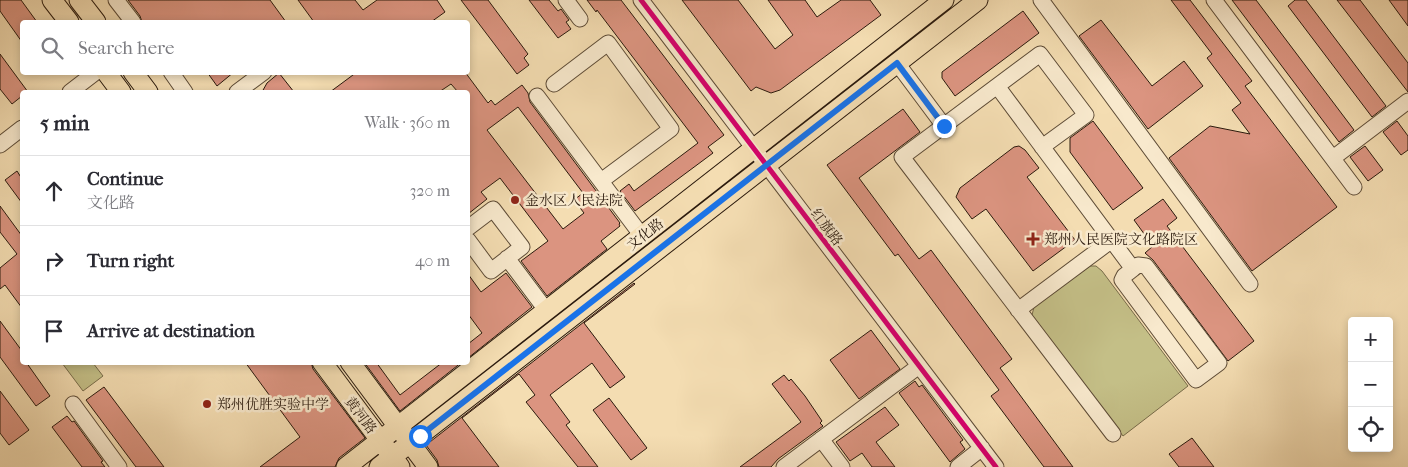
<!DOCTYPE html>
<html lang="en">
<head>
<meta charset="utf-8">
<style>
  :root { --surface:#fff; --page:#f2f2f3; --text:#2b2b33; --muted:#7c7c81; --line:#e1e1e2 }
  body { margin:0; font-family:"IM FELL French Canon","Noto Serif SC",serif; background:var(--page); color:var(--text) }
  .controls { position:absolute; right:15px; bottom:15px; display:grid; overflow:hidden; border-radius:5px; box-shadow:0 2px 8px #0003 }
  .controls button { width:45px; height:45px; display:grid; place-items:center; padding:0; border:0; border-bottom:1px solid var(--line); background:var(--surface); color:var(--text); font:25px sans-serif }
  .stop { position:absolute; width:15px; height:15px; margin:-11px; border:4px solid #1a73e8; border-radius:50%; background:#fff }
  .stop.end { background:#1a73e8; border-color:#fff; box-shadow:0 1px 5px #0008 }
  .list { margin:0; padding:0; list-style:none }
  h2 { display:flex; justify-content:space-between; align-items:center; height:65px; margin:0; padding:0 20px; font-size:21px }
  h2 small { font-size:16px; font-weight:400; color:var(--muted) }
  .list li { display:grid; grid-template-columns:32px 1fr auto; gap:15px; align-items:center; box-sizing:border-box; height:70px; padding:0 20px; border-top:1px solid var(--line) }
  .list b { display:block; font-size:19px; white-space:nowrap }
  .list p { margin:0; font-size:16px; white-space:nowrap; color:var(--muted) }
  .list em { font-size:16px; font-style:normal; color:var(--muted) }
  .icon { flex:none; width:28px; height:28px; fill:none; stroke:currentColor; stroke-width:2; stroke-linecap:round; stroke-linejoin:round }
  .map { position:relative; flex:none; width:1408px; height:467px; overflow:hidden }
  .search { position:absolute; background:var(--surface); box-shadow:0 2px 8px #0003; left:20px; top:20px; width:450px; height:55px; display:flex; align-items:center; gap:12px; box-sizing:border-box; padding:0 18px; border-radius:5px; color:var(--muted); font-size:19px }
  .panel { position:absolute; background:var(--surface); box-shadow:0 2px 8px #0003; left:20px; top:90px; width:450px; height:275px; border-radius:5px }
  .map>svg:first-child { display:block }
</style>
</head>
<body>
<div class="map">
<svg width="1408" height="467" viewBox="0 0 1408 467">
  <rect width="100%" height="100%" fill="#f4ddb2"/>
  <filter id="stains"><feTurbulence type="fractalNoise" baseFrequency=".004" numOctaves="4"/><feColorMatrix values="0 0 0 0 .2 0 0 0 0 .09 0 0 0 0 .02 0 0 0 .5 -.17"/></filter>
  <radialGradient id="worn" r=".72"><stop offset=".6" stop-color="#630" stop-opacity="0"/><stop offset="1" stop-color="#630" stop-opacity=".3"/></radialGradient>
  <path fill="#c4bf87" stroke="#786c4a" d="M1090 266H1096L1102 271 1188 386 1123 436 1032 315 1034 307Z
    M62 363H93L103 376 83 391Z"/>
  <path fill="#db9480" stroke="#2b1a0d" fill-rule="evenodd" d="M0 0H21L37 22H22V42L0 11Z
    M128 0H270L286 22H142L140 16Z
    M298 0H355L363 10 377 0H437L445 12 431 22H314Z
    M461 0H488L528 54 524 58 529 65 517 74Z
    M529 0H549L558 11 561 9 569 20 566 22 571 29 558 38Z
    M587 0H621L724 135 708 147 713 153 635 211 620 191 629 184 634 191 698 143 597 10 596 12Z
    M682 0H738L775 49 793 35 768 0H805L817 17 841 0H870L881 15 780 90 771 93 756 87 751 91Z
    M1171 0H1190L1252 81 1245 86 1337 207 1252 271 1169 158 1210 126 1250 134 1232 110 1241 103 1207 58 1212 54Z
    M1232 0H1256L1354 130 1339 142Z
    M1295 0H1306L1386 106 1372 117 1288 6Z
    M1337 0H1360L1408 63V92Z
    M1389 0H1408V26Z
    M1023 11 1039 33 955 96 942 78V72Z
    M1101 20 1152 86 1184 61 1203 86 1148 129 1079 36Z
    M0 54 28 92H22V96L12 104 0 89Z
    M207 72H234L217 86Z
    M357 72H465L488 103 491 100 495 105 522 85 528 93 530 102 620 223 619 224 620 226 601 241 607 249 547 296 521 261 548 241 500 178 481 192 487 199 468 214V92H458L451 84 439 92H330ZM518 107 583 193 574 200 584 213 563 229 487 130Z
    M279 73 294 92H262L267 83Z
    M903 109 920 132 859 178 919 259 931 250 1012 359 1000 368 1073 467H1044L991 396 999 390 898 254 895 256 827 165Z
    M1093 121 1143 188 1113 210 1070 152V138Z
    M1397 121 1408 136V150L1401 155 1383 132Z
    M1019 146 1025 150 1039 168 1027 177 1075 240 1033 271 986 209 972 219 956 197 960 188 1014 147Z
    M1365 146 1383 170 1368 181 1350 157Z
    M17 171 22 179V203L5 180Z
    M1163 199 1177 218 1167 226 1254 341 1228 361 1153 260 1145 253 1153 246 1134 220Z
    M0 206 22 236V308L5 285 0 289V268L17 254 0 232Z
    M506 273 532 307 468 358V344L482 333 468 314V274L481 292Z
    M634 283 635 284 584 323 625 377 610 388 592 363 550 395 570 422 566 425 598 467H578L526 402 535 395 519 374 462 418 499 467H439L437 460 426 445Z
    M0 321 22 351V362H26L50 396 36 406 0 357Z
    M871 330 900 369 859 399 830 360Z
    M245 362H311L313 369 365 438 339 458 335 467H260L300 437Z
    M364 362H376L400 395 443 362H462L400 411Z
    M784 375 789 381 791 379 805 396 822 421 820 423 823 426 778 459 771 467H740L801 422 772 384Z
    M915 381 919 387 922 385 963 440 960 442 965 449 950 462 899 393Z
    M104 387 164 467H136L86 400Z
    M0 391 29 430 9 445 0 433Z
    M609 398 647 448 631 460 593 410Z
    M885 407 899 425 876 442 895 467H872L862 453 850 461 836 442Z
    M67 416 72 422 74 421 103 461 101 462 105 467H82L52 427Z
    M1192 438 1214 467H1179L1169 454Z"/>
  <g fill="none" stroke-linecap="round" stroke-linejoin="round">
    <g stroke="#5d4b36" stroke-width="17">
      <path id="minor" d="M116 0 133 22
        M566 0 580 19
        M641 0 996 467
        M1041 0 1250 284
        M1214 0 1354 187
        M897 63 944 126
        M171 72 185 92
        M554 84 608 43 671 129 601 181
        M997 86 1133 269 1124 276 1122 280 1196 380 1219 363 1146 266 1138 265 1133 269
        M70 92 96 72
        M237 92 264 72
        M537 96 642 236
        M0 145 22 128
        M1042 147 1086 115 1040 54 902 157 1113 434
        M1333 158 1408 101
        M468 228 493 209 522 247 491 271 468 240
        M507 258 546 310
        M1018 310 1112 240
        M73 404 119 467
        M821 439 842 467
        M784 467 919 366
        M958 467 982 448"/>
    </g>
    <g stroke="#2b1a0d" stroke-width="21">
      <path id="major" d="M52 0 69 22
        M79 0 96 22
        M106 72 121 92
        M133 72 148 92
        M322 362 400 467
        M350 362 428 467
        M346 467 944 0
        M379 467 978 0"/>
    </g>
    <use href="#minor" stroke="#f8e9cd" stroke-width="15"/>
    <use href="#major" stroke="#f4ddb2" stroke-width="19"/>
    <g stroke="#f8e9cd" stroke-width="8">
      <path id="cycleway" d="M641 0 996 467"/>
    </g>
    <use href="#cycleway" stroke="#d6006c" stroke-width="5"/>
  </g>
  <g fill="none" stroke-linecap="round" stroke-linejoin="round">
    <path stroke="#1a73e8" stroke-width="6" d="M420 436 897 63 944 126"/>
  </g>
  <g fill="#8f2418" stroke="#f8e9cd" stroke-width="2">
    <circle cx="515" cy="200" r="5"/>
    <path d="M1030.5 231.5h5v5h5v5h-5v5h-5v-5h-5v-5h5z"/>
    <circle cx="207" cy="404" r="5"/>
  </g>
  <g text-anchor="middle" stroke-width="5" stroke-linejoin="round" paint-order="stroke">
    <g font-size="14" fill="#2b1a0d" stroke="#f8e9cd" text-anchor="start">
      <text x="525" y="205">金水区人民法院</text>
      <text x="1044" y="244">郑州人民医院文化路院区</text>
      <text x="217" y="409">郑州优胜实验中学</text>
    </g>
    <g font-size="14" fill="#2b1a0d" stroke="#f8e9cd">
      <text transform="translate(827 227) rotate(53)" y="5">红旗路</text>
      <text transform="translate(645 234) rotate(-38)" y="5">文化路</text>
      <text transform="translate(361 415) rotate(53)" y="5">黄河路</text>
    </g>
  </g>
  <rect width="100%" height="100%" filter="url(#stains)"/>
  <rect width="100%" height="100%" fill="url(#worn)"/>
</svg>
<div class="controls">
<button>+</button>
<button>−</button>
<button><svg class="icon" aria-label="locate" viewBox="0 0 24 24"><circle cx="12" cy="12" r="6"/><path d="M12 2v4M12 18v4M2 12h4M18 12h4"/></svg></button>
</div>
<div class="stop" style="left:420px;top:436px"></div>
<div class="stop end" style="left:944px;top:126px"></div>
<div class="search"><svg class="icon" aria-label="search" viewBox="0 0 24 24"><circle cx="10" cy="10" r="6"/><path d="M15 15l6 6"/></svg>Search here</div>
<section class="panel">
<h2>5 min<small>Walk · 360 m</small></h2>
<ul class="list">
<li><svg class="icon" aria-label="ahead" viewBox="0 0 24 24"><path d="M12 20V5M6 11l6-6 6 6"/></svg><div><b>Continue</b><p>文化路</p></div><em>320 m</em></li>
<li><svg class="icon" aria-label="right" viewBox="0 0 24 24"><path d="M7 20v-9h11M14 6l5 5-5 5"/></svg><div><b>Turn right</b></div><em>40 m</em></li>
<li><svg class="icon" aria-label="arrive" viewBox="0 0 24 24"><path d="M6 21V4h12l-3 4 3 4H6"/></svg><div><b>Arrive at destination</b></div></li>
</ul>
</section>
</div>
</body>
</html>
